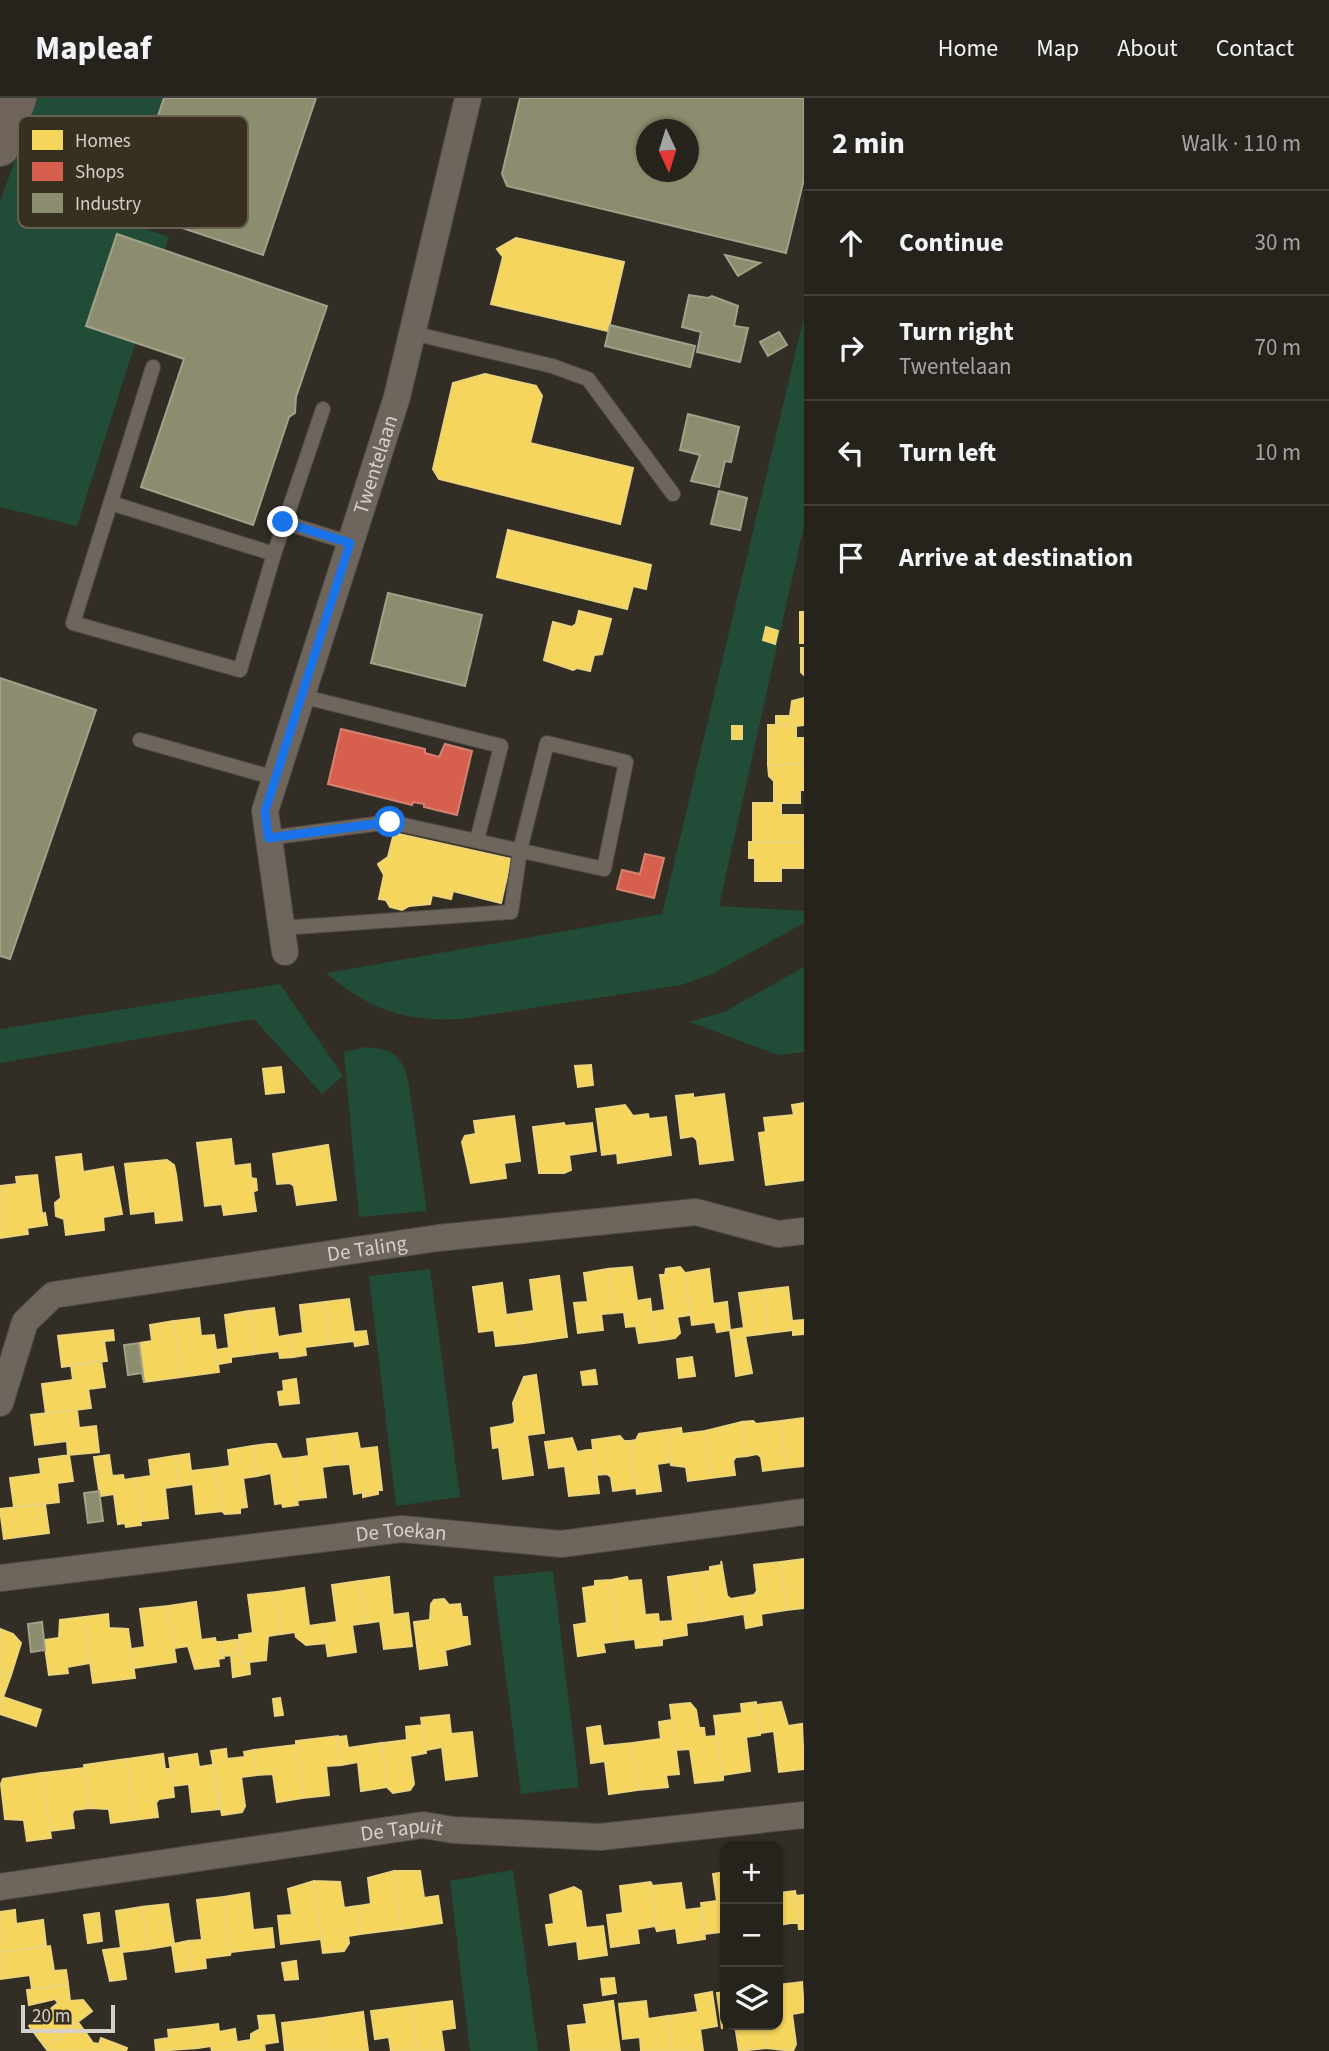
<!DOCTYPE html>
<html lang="en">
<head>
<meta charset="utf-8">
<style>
  :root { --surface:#26221c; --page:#2e2a25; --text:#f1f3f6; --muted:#a4a4a3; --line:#423f3b }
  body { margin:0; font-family:"Source Sans 3",sans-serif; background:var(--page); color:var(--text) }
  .controls { position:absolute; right:21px; bottom:21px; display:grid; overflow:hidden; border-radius:14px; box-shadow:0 2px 5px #0004 }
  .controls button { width:63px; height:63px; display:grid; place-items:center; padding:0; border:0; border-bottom:2px solid var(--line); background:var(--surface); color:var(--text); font:35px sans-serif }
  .compass { position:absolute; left:636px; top:21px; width:63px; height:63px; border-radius:50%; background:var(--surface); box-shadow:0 2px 5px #0004; rotate:176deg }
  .scale { position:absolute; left:21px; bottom:18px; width:94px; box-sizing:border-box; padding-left:7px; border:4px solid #d5d1c8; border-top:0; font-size:19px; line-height:24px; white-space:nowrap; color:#d5d1c8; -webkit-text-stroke:5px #373021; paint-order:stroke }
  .stop { position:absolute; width:21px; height:21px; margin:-16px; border:5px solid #1a73e8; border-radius:50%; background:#fff }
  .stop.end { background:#1a73e8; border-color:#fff; box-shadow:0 2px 7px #0008 }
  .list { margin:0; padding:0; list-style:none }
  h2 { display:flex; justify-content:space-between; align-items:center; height:91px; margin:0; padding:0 28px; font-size:30px }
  h2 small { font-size:23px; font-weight:400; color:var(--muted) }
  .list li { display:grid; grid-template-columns:46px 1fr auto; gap:21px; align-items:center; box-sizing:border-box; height:105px; padding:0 28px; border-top:2px solid var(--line) }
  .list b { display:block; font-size:26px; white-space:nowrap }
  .list p { margin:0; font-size:23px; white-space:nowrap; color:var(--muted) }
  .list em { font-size:23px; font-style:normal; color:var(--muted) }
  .icon { flex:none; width:38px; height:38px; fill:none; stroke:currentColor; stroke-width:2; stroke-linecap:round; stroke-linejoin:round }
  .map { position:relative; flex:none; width:804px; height:1953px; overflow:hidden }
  header { display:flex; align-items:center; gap:42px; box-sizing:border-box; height:98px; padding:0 35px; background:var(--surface); border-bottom:2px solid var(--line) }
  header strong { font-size:33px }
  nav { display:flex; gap:38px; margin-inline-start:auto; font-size:24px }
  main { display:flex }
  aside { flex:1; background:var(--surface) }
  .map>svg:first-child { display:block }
</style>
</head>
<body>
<header>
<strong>Mapleaf</strong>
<nav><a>Home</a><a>Map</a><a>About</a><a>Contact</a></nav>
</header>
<main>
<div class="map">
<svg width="804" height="1953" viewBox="0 0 804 1953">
  <rect width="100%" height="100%" fill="#322e26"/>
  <path fill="#214c38" d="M37 0H163L120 122 169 139 77 428 0 409V104Z
    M804 219V427L719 808 804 813V825L710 877 681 887 462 921C405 924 370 912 326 875L662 816Z
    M804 869V954L778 957 690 924 726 913Z
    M280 886 343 978 322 996 254 921 0 965V931Z
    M365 949C392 951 401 956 408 982L427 1113 359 1119 344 954Z
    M430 1171 460 1399 396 1408 369 1178Z
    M553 1473 579 1689 521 1696 493 1479Z
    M513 1772 538 1953H470L450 1783Z"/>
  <path fill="#f6d55c" stroke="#ecd47c" stroke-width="2" d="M516 140 624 164 608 233 491 206 503 159 497 151Z
    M485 276 536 288 542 298 530 345 633 370 620 426 439 381 433 371 453 285Z
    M508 432 651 467 646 491 633 488 627 511 497 479Z
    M579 513 611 521 602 556 594 557 590 573 577 570 573 572 544 562 553 524 572 529 576 526Z
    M800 514H804V545H800Z
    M766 529 778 533 775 546 763 542Z
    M801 550H804V577L801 574Z
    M804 600V627H776V618H790L792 603Z
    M768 627H804L796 628V640H804V666L768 667Z
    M732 628H742V641H732Z
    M804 666V692H800V705H774V683L769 678 768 667Z
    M753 705H781V717H804V744H753Z
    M394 735 511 761 501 805 453 793 451 801 432 797 430 806 409 808 402 812 390 809 386 802 379 801 384 777 378 766 388 759Z
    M749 744H804V770H781V783H755V760H749Z
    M591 967 593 987 578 989 575 968Z
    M281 969 284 994 266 996 263 971Z
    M693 996V1000L724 996 733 1062 700 1066 697 1042 693 1038 681 1040 676 998Z
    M804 1005V1082L766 1087 759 1035 766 1034 764 1020 794 1017 792 1007Z
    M625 1007 633 1018 648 1016 649 1021 666 1019 671 1057 618 1065 617 1055 602 1057 596 1011Z
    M514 1018 520 1063 504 1065 506 1080 471 1085 462 1044 465 1038 476 1036 474 1023Z
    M564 1025 565 1028 592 1025 596 1053 569 1057 571 1072 564 1075H539L533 1029Z
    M231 1041 234 1068 250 1066 251 1080 256 1081 257 1092 253 1094 256 1113 224 1117 222 1106 205 1108 197 1045Z
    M328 1047 336 1102 297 1107 294 1088 290 1085 277 1086 273 1056Z
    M81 1056 83 1074 113 1069 122 1116 103 1119 104 1132 66 1137 64 1121 56 1118 55 1105 61 1100 56 1059Z
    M167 1062 174 1067 176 1076 182 1122 156 1125 155 1113 131 1116 125 1066Z
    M37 1077 42 1116 45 1115 47 1127 27 1130 28 1136 0 1140V1088L17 1086 16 1079Z
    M632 1169 637 1203 650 1201 655 1243 639 1245 636 1228 626 1229 624 1214 614 1215 608 1171Z
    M680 1169 685 1175 690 1217 677 1219 680 1235 675 1240 655 1243 652 1214 665 1212 660 1177H665L666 1171Z
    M608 1171 614 1215 601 1216 603 1232 578 1235 574 1205 588 1204 584 1175Z
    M709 1171 713 1206 727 1204 730 1232 717 1234 715 1224 692 1227 685 1175Z
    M559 1178 567 1239 524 1245 520 1215 534 1213 530 1182Z
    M502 1185 506 1217 520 1215 524 1245 496 1248 494 1232 479 1234 473 1189Z
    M788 1189 792 1223 804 1222V1236L793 1237V1232L769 1235 763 1192Z
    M763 1192 769 1235 745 1238 746 1243 732 1245 730 1232 744 1230 739 1195Z
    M349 1201 354 1234 366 1233 368 1246 355 1248 354 1243 330 1246 324 1204Z
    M324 1204 330 1246 305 1249 306 1257 293 1259 290 1237 303 1235 300 1207Z
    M274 1210 278 1239 290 1237 293 1259 280 1260 279 1253 255 1256 249 1213Z
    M249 1213 255 1256 231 1259V1264L218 1266 216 1252 229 1250 225 1217Z
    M199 1220 201 1238 214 1237 219 1274 182 1279 174 1223Z
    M174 1223 182 1279 144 1284 139 1245 152 1243 150 1227Z
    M113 1232 114 1242 104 1243 107 1263 62 1269 58 1238Z
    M746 1243 752 1275 736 1278 732 1245Z
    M692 1259 695 1278 679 1280 677 1261Z
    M101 1263 105 1289 88 1291 91 1310 46 1316 42 1286 73 1282 71 1267Z
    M595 1272 597 1286 583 1287 581 1274Z
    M536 1277 544 1335 527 1337 533 1377 503 1381 499 1349 493 1350 491 1330 513 1326 515 1323 513 1305 524 1279Z
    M296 1281 299 1305 280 1307 278 1294 284 1293 283 1283Z
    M77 1312 79 1330 96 1328 99 1354 68 1357 67 1343 35 1347 31 1317Z
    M804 1320V1368L786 1370 780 1323Z
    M753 1323 756 1326 780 1323 786 1370 763 1373 761 1359 757 1356 747 1358 742 1324Z
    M742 1324 747 1358 736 1359 733 1363 735 1377 711 1380 705 1333Z
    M681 1330 682 1336 705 1333 711 1380 688 1383 686 1369 671 1367 667 1332Z
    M667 1332 671 1367V1364L657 1366 661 1393 637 1396 630 1343 636 1342 639 1336Z
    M357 1335 360 1351 377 1349 382 1392H378V1396L363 1399V1394L354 1396 350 1366 336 1367 332 1338Z
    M332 1338 336 1367 322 1369 326 1399 300 1402 295 1360 309 1358 307 1341Z
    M620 1338 624 1343H630L636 1390 613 1393 611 1379 607 1376 596 1377 592 1342Z
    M572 1340 577 1354 593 1351 599 1395 569 1398 565 1368 549 1370 545 1344Z
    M268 1346H276L282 1361 295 1360 300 1402 297 1403 298 1407 283 1409 282 1405 275 1406 271 1375 257 1378 253 1348Z
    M253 1348 257 1378 243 1380 247 1409 240 1410V1415L225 1416 222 1413 216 1370 230 1368 228 1352Z
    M189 1356 191 1373 216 1370 222 1413 196 1416 193 1386 179 1388 175 1358Z
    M69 1357 73 1383 57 1385 59 1404 14 1409 10 1380 41 1376 39 1361Z
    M109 1357 112 1378 123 1377 124 1382 137 1380 143 1423H140L141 1427 126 1429 125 1425 118 1426 114 1396 100 1398 94 1359Z
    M175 1358 179 1388 165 1390 168 1420 143 1423 137 1380 151 1378 149 1362Z
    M45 1406 49 1435 4 1441 0 1411Z
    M804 1461V1510L787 1512 780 1464Z
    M721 1463 727 1498 731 1501 742 1499 744 1516 702 1523 696 1475 710 1473V1469L722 1467Z
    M780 1464 787 1512 761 1516 762 1527 746 1530 742 1499 754 1497 757 1493 754 1467Z
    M696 1475 702 1523 686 1525 687 1537 662 1541V1547L659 1524 673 1523 668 1479Z
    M389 1479 393 1517 408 1515 412 1548 384 1551 380 1523 366 1525 360 1483Z
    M627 1479 628 1483 641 1482 645 1517 658 1516 662 1547 636 1550 635 1541 619 1543 611 1482Z
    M611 1482 619 1543 603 1545 605 1554 578 1558 574 1527 587 1525 583 1490 595 1488V1483Z
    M360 1483 366 1525 352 1527 356 1554 328 1558 323 1526 337 1524 332 1487Z
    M304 1490 309 1528 323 1526 326 1545 306 1547 296 1539 295 1534 281 1536 276 1494Z
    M276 1494 281 1536 268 1538 266 1562 242 1565 239 1537 253 1535 248 1497Z
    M444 1501 449 1507 460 1506 462 1519H467L470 1546 445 1552 447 1567 420 1571 414 1524 430 1522 431 1506 434 1502Z
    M196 1504 201 1542 215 1540 216 1544H221L224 1560 218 1561 219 1568 195 1571 188 1548 174 1550 168 1508Z
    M168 1508 176 1564 133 1570 131 1551 145 1549 140 1511Z
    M108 1516 109 1530 128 1531 135 1580 93 1585 84 1519Z
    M84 1519 90 1565 67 1569 68 1575 49 1577 44 1542 59 1540 60 1522Z
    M0 1531 13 1536 21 1545 11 1577 0 1573Z
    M235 1542 237 1557 222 1558 221 1544Z
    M235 1542H239L242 1565 249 1564 250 1576 233 1579 231 1557H237Z
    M0 1573 11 1577 3 1599 41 1612 36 1628 0 1616Z
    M280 1600 283 1617 275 1618 273 1601Z
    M756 1604 760 1637 746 1639 750 1673 723 1677V1682L714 1618 742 1615 741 1606Z
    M781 1604 788 1628 802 1626 804 1671 779 1674 774 1633 760 1635 756 1607Z
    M690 1605 696 1612 699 1630H704L705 1639 716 1638V1633L723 1682 695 1685 690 1651 676 1652 670 1607Z
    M449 1617 451 1636 472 1634 477 1678 446 1682 442 1649 426 1652 421 1620Z
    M672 1622 679 1676 666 1677 668 1689 638 1692 632 1645 661 1641 659 1624Z
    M423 1627 426 1655 410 1658 414 1686 410 1692 393 1695 387 1689 382 1645 407 1642 406 1629Z
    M600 1628 603 1648 632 1645 638 1692 609 1696 605 1663 591 1665 587 1630Z
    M338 1638 341 1667 326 1668 329 1697 303 1700 296 1643Z
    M346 1638 348 1650 382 1645 387 1689 361 1693 358 1664 341 1667 338 1639Z
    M296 1643 303 1700 277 1704 273 1676 257 1677 254 1652 296 1647Z
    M226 1651 227 1661 245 1659 244 1654 254 1652 257 1677 241 1679 245 1708 242 1714 222 1717 211 1653Z
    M163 1656 165 1671H171L174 1699 159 1701 156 1705 158 1719 134 1722 127 1661Z
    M197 1656 199 1669 213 1667 219 1711 192 1714 189 1686 173 1688 169 1660Z
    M127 1661 134 1722 111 1725 109 1711 90 1710 84 1667Z
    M84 1670 90 1710 74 1712 72 1716 74 1730 50 1733 42 1675Z
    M42 1675 51 1740 27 1743 24 1722 5 1721 1 1686 3 1681Z
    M394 1773 401 1831 361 1836 358 1808 371 1806 368 1780Z
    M394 1773H420L424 1800 438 1798 442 1825 401 1831Z
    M725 1774V1819H720L722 1834 705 1836 701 1805 717 1803 713 1776Z
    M314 1783 340 1784 344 1810 358 1808 361 1836 348 1838 349 1845 344 1853 323 1855Z
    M314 1783 323 1855 321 1841 281 1846 278 1818 292 1817 288 1791Z
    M650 1784 657 1833 655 1828 637 1831 639 1845 611 1849 607 1817 623 1815 620 1788Z
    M651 1784 652 1788 681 1785 685 1812 701 1810 705 1841 678 1845 676 1830 657 1833Z
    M574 1789 581 1793 586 1830 603 1828 607 1857 579 1861 577 1843 549 1847 546 1827 554 1826 550 1797Z
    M778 1792V1795L795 1793 798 1824 778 1827Z
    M795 1793 796 1798 804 1797V1831H799Z
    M249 1795 253 1832 272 1830 274 1849 231 1854 230 1857 223 1799Z
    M223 1799 230 1857 205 1860 206 1870 191 1872 188 1843 202 1842 197 1802Z
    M168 1806 174 1846 188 1843 191 1872 176 1874 172 1847 148 1851 142 1809Z
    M142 1809 148 1851 122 1854 126 1881 110 1883 103 1852 121 1850 116 1813Z
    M15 1812 16 1826 43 1822 46 1848 0 1854V1814Z
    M99 1815 102 1843 88 1845 84 1817Z
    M50 1848 54 1873 66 1872 68 1886 32 1891 30 1877 0 1881V1854Z
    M296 1863 298 1881 285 1882 282 1865Z
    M614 1880 616 1895 603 1897 601 1881Z
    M802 1884 804 1914 792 1916 796 1946 793 1953 767 1950 764 1927H778V1887Z
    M68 1886 70 1903 83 1902 92 1913 45 1949 29 1928 58 1905 55 1901 29 1907 27 1892Z
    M712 1894 717 1928 700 1931 703 1953H672L668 1918 698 1914 695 1897Z
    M725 1894V1924L722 1925V1931L717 1895Z
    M452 1903 455 1930 441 1932 444 1953H417L412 1908Z
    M613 1903 620 1953H571L568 1928 587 1926 584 1907Z
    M646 1903 648 1921 668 1918 672 1953H641L640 1939 623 1941 619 1906Z
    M412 1908 417 1953H391L389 1939 375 1941 371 1913Z
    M363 1914 368 1953H326L322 1920Z
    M274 1917 278 1944 264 1946 265 1953H238L237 1944 251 1942V1936L260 1931 258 1918Z
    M322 1920 326 1953H285L282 1925Z
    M78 1924 93 1945 99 1946 101 1940 114 1945 111 1953H48L45 1949Z
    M218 1926 219 1934 235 1931 238 1953H212L211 1948 197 1950 194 1929Z
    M735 1927H764L767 1950 739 1953Z
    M194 1929 197 1950 156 1953 155 1942 169 1940 168 1932Z
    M114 1945 127 1950 126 1953H111Z"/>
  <path fill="#d6604d" stroke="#d68272" stroke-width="2" d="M341 631 425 651V655L439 659 445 646 472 653 457 717 424 709V706L413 704 412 707 328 686Z
    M645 756 664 760 654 800 617 791 622 772 640 776Z"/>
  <path fill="#8c8c6e" stroke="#a2a189" stroke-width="2" fill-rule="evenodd" d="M164 0H316L263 157 126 111Z
    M520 0H804V81L786 155 507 88 502 76ZM646 32H688V74H646Z
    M117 136 327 208 296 299 295 315 289 319 253 427 141 389 184 261 86 228Z
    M725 157 760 165 738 178Z
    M689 197 708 200 712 198 738 208 734 228 748 230 740 264 697 254 701 234 682 229Z
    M610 227 695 248 690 269 605 248Z
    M779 234 787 247 768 258 760 244Z
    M688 316 739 329 731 364 725 363 719 389 691 383 700 357 680 352Z
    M719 393 747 400 740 432 711 426Z
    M388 495 482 517 465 588 371 565Z
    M0 580 96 612 10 861 0 858Z
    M139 1245 144 1284 142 1275 128 1277 124 1247Z
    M99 1393 103 1423 88 1425 84 1395Z
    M42 1524 45 1552 31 1554 28 1526Z"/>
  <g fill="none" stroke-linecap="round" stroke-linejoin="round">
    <g stroke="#4f4b44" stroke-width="16">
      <path id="lane" d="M412 235 552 268 588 281 673 396
        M153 269 73 525 240 572 274 456
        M111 405 274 456 323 311
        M283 424 350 445
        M301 598 501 648 477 742
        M140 642 275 680
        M268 740 390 724 604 771 626 664 547 645 520 752 511 814 281 830"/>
    </g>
    <g stroke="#4f4b44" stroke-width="28">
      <g id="street">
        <path id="s1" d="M285 854 265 713 397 299 468 0"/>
        <path id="s2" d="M0 1305 25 1224 53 1197 438 1140 696 1114 778 1136 804 1133"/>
        <path id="s3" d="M0 1480 402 1431 561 1446 804 1414"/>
        <path id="s4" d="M0 1789 423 1727 453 1732 600 1739 804 1717"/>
      </g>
    </g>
    <g stroke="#4f4b44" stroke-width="40">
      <path id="primary" d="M0 49 17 0"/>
    </g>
    <use href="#lane" stroke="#6e655d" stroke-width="14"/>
    <use href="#street" stroke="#6e655d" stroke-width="26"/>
    <use href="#primary" stroke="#6f655c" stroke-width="38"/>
  </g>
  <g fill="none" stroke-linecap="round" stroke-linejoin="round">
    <path stroke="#1a73e8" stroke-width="9" d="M283 424 350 445 265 713 268 740 390 724"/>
  </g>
  <g text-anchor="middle" stroke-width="7" stroke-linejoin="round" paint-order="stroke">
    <g font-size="21" fill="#d5d1c8" stroke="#373021">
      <text dy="7" stroke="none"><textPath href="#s1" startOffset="506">Twentelaan</textPath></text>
      <text dy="7" stroke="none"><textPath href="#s2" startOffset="441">De Taling</textPath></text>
      <text dy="7" stroke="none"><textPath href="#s3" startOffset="404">De Toekan</textPath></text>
      <text dy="7" stroke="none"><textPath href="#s4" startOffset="406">De Tapuit</textPath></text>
    </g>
  </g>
  <rect x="18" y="18" width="230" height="112" rx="10" fill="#373021" stroke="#666053" stroke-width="2"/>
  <rect x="32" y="32" width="31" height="20" fill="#f6d55c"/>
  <rect x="32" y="64" width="31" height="19" fill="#d6604d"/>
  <rect x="32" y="95" width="31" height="20" fill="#8c8c6e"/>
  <g font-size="19" fill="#d5d1c8">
    <text x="75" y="49">Homes</text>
    <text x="75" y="80">Shops</text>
    <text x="75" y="112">Industry</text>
  </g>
</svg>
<div class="controls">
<button>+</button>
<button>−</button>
<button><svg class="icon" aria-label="layers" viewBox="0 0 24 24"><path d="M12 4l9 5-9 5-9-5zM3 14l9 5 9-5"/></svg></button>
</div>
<svg class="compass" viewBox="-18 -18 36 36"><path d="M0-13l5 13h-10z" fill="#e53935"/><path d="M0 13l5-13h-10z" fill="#a4a4a3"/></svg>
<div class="scale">20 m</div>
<div class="stop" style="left:390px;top:724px"></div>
<div class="stop end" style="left:283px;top:424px"></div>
</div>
<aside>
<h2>2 min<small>Walk · 110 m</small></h2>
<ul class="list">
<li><svg class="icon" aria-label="ahead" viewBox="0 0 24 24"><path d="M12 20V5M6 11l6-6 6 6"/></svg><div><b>Continue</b></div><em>30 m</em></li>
<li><svg class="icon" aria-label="right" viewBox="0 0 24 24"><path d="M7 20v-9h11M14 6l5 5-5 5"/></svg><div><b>Turn right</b><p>Twentelaan</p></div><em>70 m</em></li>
<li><svg class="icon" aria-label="left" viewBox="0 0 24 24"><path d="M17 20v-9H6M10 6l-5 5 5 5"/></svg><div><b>Turn left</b></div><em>10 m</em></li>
<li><svg class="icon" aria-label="arrive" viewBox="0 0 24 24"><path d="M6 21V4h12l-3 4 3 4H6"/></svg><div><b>Arrive at destination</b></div></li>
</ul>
</aside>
</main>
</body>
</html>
